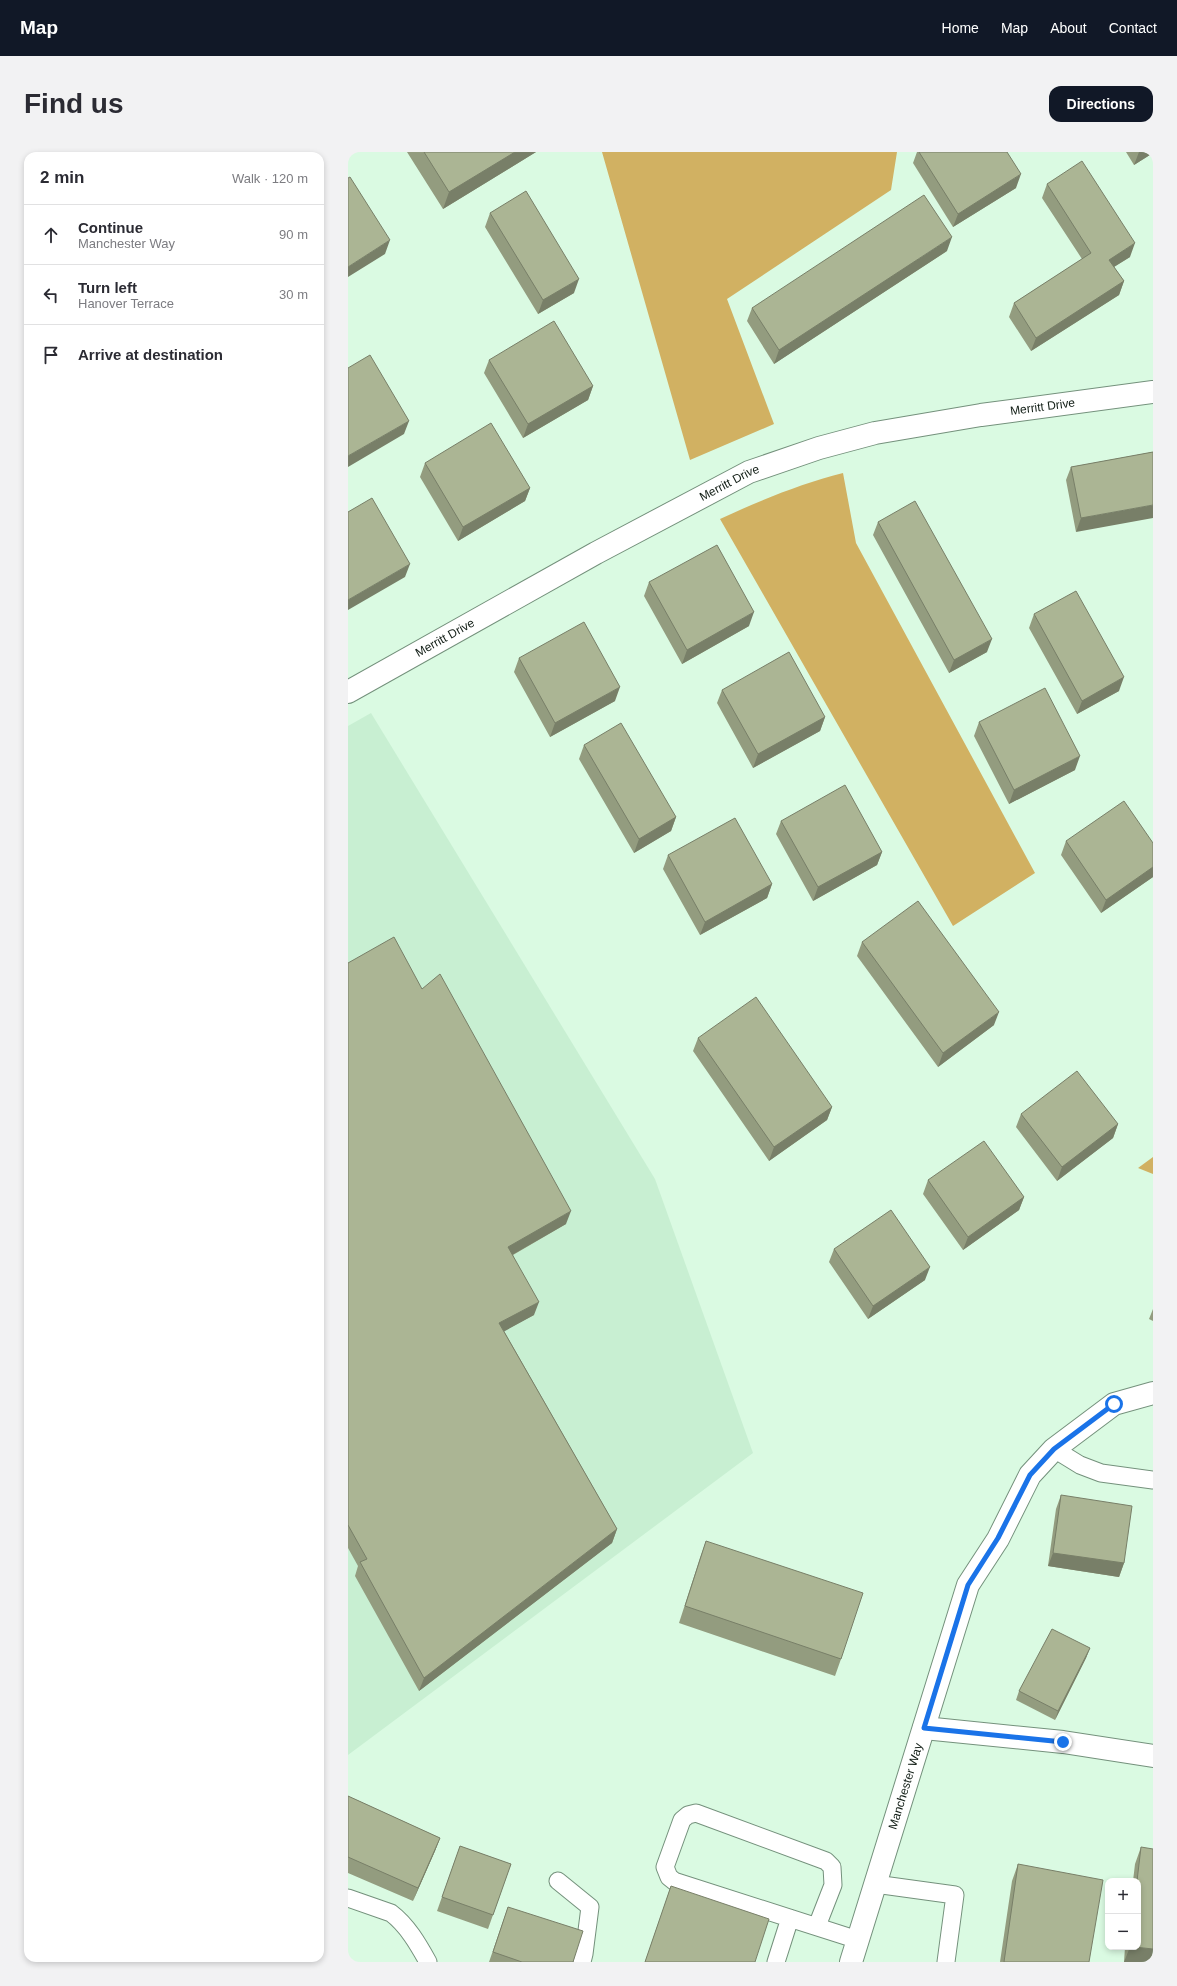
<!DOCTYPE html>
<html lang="en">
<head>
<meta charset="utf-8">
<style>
  :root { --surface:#fff; --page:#f2f2f3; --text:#2b2b33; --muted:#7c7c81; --line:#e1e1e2; --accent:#111827 }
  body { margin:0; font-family:Arial,sans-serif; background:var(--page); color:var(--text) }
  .controls { position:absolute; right:12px; bottom:12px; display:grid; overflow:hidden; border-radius:8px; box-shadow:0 2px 6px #0003 }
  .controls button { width:36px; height:36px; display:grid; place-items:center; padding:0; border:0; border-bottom:1px solid var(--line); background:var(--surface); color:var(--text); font:20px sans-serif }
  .stop { position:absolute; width:12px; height:12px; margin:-9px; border:3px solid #1a73e8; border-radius:50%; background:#fff }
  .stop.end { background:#1a73e8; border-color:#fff; box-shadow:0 1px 4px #0008 }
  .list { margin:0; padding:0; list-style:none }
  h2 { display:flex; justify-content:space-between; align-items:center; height:52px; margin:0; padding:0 16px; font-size:17px }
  h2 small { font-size:13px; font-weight:400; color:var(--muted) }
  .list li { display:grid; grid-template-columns:26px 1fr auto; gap:12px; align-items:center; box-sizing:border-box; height:60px; padding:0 16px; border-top:1px solid var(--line) }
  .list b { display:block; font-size:15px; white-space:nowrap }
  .list p { margin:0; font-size:13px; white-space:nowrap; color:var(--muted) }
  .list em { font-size:13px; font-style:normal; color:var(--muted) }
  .icon { flex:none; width:22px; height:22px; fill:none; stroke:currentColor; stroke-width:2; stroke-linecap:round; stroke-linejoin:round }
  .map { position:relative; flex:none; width:805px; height:1810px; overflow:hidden; border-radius:12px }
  header { display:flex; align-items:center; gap:24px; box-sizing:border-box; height:56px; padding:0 20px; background:var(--accent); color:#fff }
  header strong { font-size:19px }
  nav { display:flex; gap:22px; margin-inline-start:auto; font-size:14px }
  .intro { display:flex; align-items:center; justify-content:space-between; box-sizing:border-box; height:96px; padding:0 24px }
  h1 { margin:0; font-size:28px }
  .button { padding:10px 18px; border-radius:12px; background:var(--accent); color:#fff; font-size:14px; font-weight:700 }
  main { display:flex; gap:24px; padding:0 24px }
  aside { flex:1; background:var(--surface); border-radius:12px; box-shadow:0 2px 6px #0003 }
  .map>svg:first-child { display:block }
</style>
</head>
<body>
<header>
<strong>Map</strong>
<nav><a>Home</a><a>Map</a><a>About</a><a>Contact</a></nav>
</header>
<div class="intro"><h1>Find us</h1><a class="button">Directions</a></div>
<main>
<aside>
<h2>2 min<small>Walk · 120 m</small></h2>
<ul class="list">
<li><svg class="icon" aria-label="ahead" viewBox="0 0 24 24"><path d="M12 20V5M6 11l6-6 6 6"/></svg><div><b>Continue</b><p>Manchester Way</p></div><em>90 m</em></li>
<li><svg class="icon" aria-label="left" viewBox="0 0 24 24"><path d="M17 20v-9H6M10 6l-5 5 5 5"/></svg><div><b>Turn left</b><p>Hanover Terrace</p></div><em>30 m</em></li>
<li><svg class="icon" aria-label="arrive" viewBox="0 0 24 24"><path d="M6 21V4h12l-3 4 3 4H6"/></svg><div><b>Arrive at destination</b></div></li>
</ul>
</aside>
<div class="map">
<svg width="805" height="1810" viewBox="0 0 805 1810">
  <rect width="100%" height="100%" fill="#dafae2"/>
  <path fill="#c8efd2" d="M23 561 307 1027 405 1301 0 1603V574Z"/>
  <path fill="#d1b162" d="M254 0H549L543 38 379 147 426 272 342 308Z
    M495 321 508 391 687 721 605 774 372 367C413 348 452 332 495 321Z
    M805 1005V1022L790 1016Z"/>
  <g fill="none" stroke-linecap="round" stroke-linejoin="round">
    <g stroke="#74917c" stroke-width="19">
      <path id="lane" d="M706 1297 732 1313 753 1321 805 1328
        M210 1729 242 1755 236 1802 234 1810
        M527 1732 607 1743 598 1810
        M0 1746 43 1761C59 1773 70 1792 80 1810
        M469 1774 485 1733 484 1715 478 1709 348 1661 340 1663 334 1668 317 1715 321 1725 326 1729 510 1788
        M428 1810 442 1766"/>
    </g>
    <g stroke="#74917c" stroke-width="24">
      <g id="street">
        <path d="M576 1576 715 1590 805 1604"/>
        <path id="s1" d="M503 1810 620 1433 650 1387 682 1323 706 1297 766 1252 805 1241"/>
      </g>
    </g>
    <g stroke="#74917c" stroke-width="24">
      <g id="secondary">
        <path id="s2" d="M0 540 248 401 401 320 471 296 527 281 633 263 805 240"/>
      </g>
    </g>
    <use href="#lane" stroke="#fff" stroke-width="17"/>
    <use href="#street" stroke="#fff" stroke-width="22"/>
    <use href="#secondary" stroke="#fff" stroke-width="22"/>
  </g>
  <path fill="#939c7f" d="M59 0H188L95 57Z
    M569 0H659L668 36 605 75 565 11Z
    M778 0H805V1L786 13Z
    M699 32 782 105 766 115 776 129 771 143 683 199 661 165 666 151 734 107 694 46Z
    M142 61 226 141 190 162 137 75Z
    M599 99 426 212 399 169 404 156Z
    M141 208 245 234 240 248 175 286 136 221Z
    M805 300 728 380 718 328 723 315Z
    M77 311 182 336 177 349 110 389 72 325Z
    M530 370 639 500 601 521 525 383Z
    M301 430 401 474 334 512 296 444Z
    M686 462 771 539 729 562 681 476Z
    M171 506 267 549 202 585 166 520Z
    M374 538 477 565 472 579 405 616 369 551Z
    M631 570 727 618 661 652 626 584Z
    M236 593 328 665 323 679 286 701 231 607Z
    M433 669 534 700 529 713 465 749 428 682Z
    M718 689 805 691V725L753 761 713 703Z
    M320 703 424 732 419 746 352 783 315 717Z
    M514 790 646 873 590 915 509 804Z
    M0 811 74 837 218 1072 165 1103 186 1163 156 1179 269 1377 264 1391 71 1539 7 1424 10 1414 0 1396Z
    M350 886 484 955 479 968 421 1009 345 899Z
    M673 962 770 972 765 986 709 1029 668 975Z
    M580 1028 676 1045 671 1058 615 1098 575 1042Z
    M486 1097 577 1128 520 1167 481 1110Z
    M805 1157V1169L801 1167Z
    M713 1343 776 1411 771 1425 700 1414 708 1357Z
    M358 1389 493 1507 487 1524 331 1471 352 1406Z
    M742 1496 738 1506 707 1568 668 1548 671 1539Z
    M0 1644 92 1686 87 1699 65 1749 0 1721Z
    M112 1694 163 1712 140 1777 89 1759Z
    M793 1695 805 1810H776L777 1795H790V1729H785L787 1712Z
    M670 1712 741 1810H652L664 1729Z
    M323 1734 407 1810H297Z
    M160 1755 225 1810H141Z"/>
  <path fill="#787f68" d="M167 0H188L95 57 101 40Z
    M791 0H805V1L786 13Z
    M673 22 668 36 605 75 610 62Z
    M604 85 599 99 426 212 431 198Z
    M42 88 37 102 0 125V115Z
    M787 91 782 105 756 121 761 108Z
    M231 127 226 141 190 162 195 148Z
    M776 129 771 143 683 199 688 186Z
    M245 234 240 248 175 286 180 272Z
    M61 269 56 282 0 315V304Z
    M182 336 177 349 110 389 115 375Z
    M805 353V366L728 380 733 366Z
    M62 412 57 425 0 458V448Z
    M406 460 401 474 334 512 339 498Z
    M644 487 639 500 601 521 606 508Z
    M776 525 771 539 729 562 734 549Z
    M272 535 267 549 202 585 207 571Z
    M477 565 472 579 405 616 410 602Z
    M732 604 727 618 661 652 666 638Z
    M328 665 323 679 286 701 291 687Z
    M534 700 529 713 465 749 470 735Z
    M805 715V725L753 761 758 748Z
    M424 732 419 746 352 783 357 770Z
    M651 860 646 873 590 915 595 901Z
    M484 955 479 968 421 1009 426 995Z
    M770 972 765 986 709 1029 714 1015Z
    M676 1045 671 1058 615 1098 620 1085Z
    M223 1059 218 1072 155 1108 160 1095Z
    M582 1115 577 1128 520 1167 525 1154Z
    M191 1150 186 1163 146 1185 151 1171Z
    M269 1377 264 1391 71 1539 76 1526Z
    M705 1401 776 1411 771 1425 700 1414Z
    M742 1496 738 1506 707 1568 710 1559Z
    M92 1686 87 1699 65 1749 70 1736Z
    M782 1795 805 1797V1810H776Z"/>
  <path fill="#abb594" stroke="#787f68" d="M76 0H167L101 40Z
    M571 0H659L673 22 610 62Z
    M734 9 787 91 761 108 776 129 688 186 666 151 743 101 699 32Z
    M2 25 42 88 0 115V26Z
    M178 39 231 127 195 148 142 61Z
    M576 43 604 85 431 198 404 156Z
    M206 169 245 234 180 272 141 208Z
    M22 203 61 269 0 304V216Z
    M143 271 182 336 115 375 77 311Z
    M805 300V353L733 366 723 315Z
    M24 346 62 412 0 448V360Z
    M567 349 644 487 606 508 530 370Z
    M369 393 406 460 339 498 301 430Z
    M728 439 776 525 734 549 686 462Z
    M236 470 272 535 207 571 171 506Z
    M441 500 477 565 410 602 374 538Z
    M697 536 732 604 666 638 631 570Z
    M273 571 328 665 291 687 236 593Z
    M497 633 534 700 470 735 433 669Z
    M776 649 805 691V715L758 748 718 689Z
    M387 666 424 732 357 770 320 703Z
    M570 749 651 860 595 901 514 790Z
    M46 785 74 837 92 822 223 1059 160 1095 191 1150 151 1171 269 1377 76 1526 12 1410 19 1407 0 1373V811Z
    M408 845 484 955 426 995 350 886Z
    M729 919 770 972 714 1015 673 962Z
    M636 989 676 1045 620 1085 580 1028Z
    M543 1058 582 1115 525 1154 486 1097Z
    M713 1343 784 1354 776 1411 705 1401Z
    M358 1389 515 1441 493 1507 337 1454Z
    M704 1477 742 1496 710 1559 671 1539Z
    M0 1644 92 1686 70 1736 0 1705Z
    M112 1694 163 1712 145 1763 94 1745Z
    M793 1695 805 1697V1797L786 1795H790V1729H789Z
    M670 1712 755 1728 741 1810H656Z
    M323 1734 421 1767 407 1810H297Z
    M160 1755 235 1779 225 1810H174L145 1800Z"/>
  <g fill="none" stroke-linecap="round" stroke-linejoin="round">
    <path stroke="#1a73e8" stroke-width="5" d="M715 1590 576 1576 620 1433 650 1386 682 1323 706 1297 766 1252"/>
  </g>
  <g text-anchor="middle" stroke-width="3" stroke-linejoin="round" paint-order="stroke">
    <g font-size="12" fill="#111d15" stroke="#dafae2">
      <text dy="4" stroke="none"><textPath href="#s2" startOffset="759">Merritt Drive</textPath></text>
      <text dy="4" stroke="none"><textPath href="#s2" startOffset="435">Merritt Drive</textPath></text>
      <text dy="4" stroke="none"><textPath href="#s2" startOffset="111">Merritt Drive</textPath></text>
      <text dy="4" stroke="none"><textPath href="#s1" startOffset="184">Manchester Way</textPath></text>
    </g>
  </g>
</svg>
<div class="controls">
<button>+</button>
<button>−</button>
</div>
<div class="stop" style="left:766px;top:1252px"></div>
<div class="stop end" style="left:715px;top:1590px"></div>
</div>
</main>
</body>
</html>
